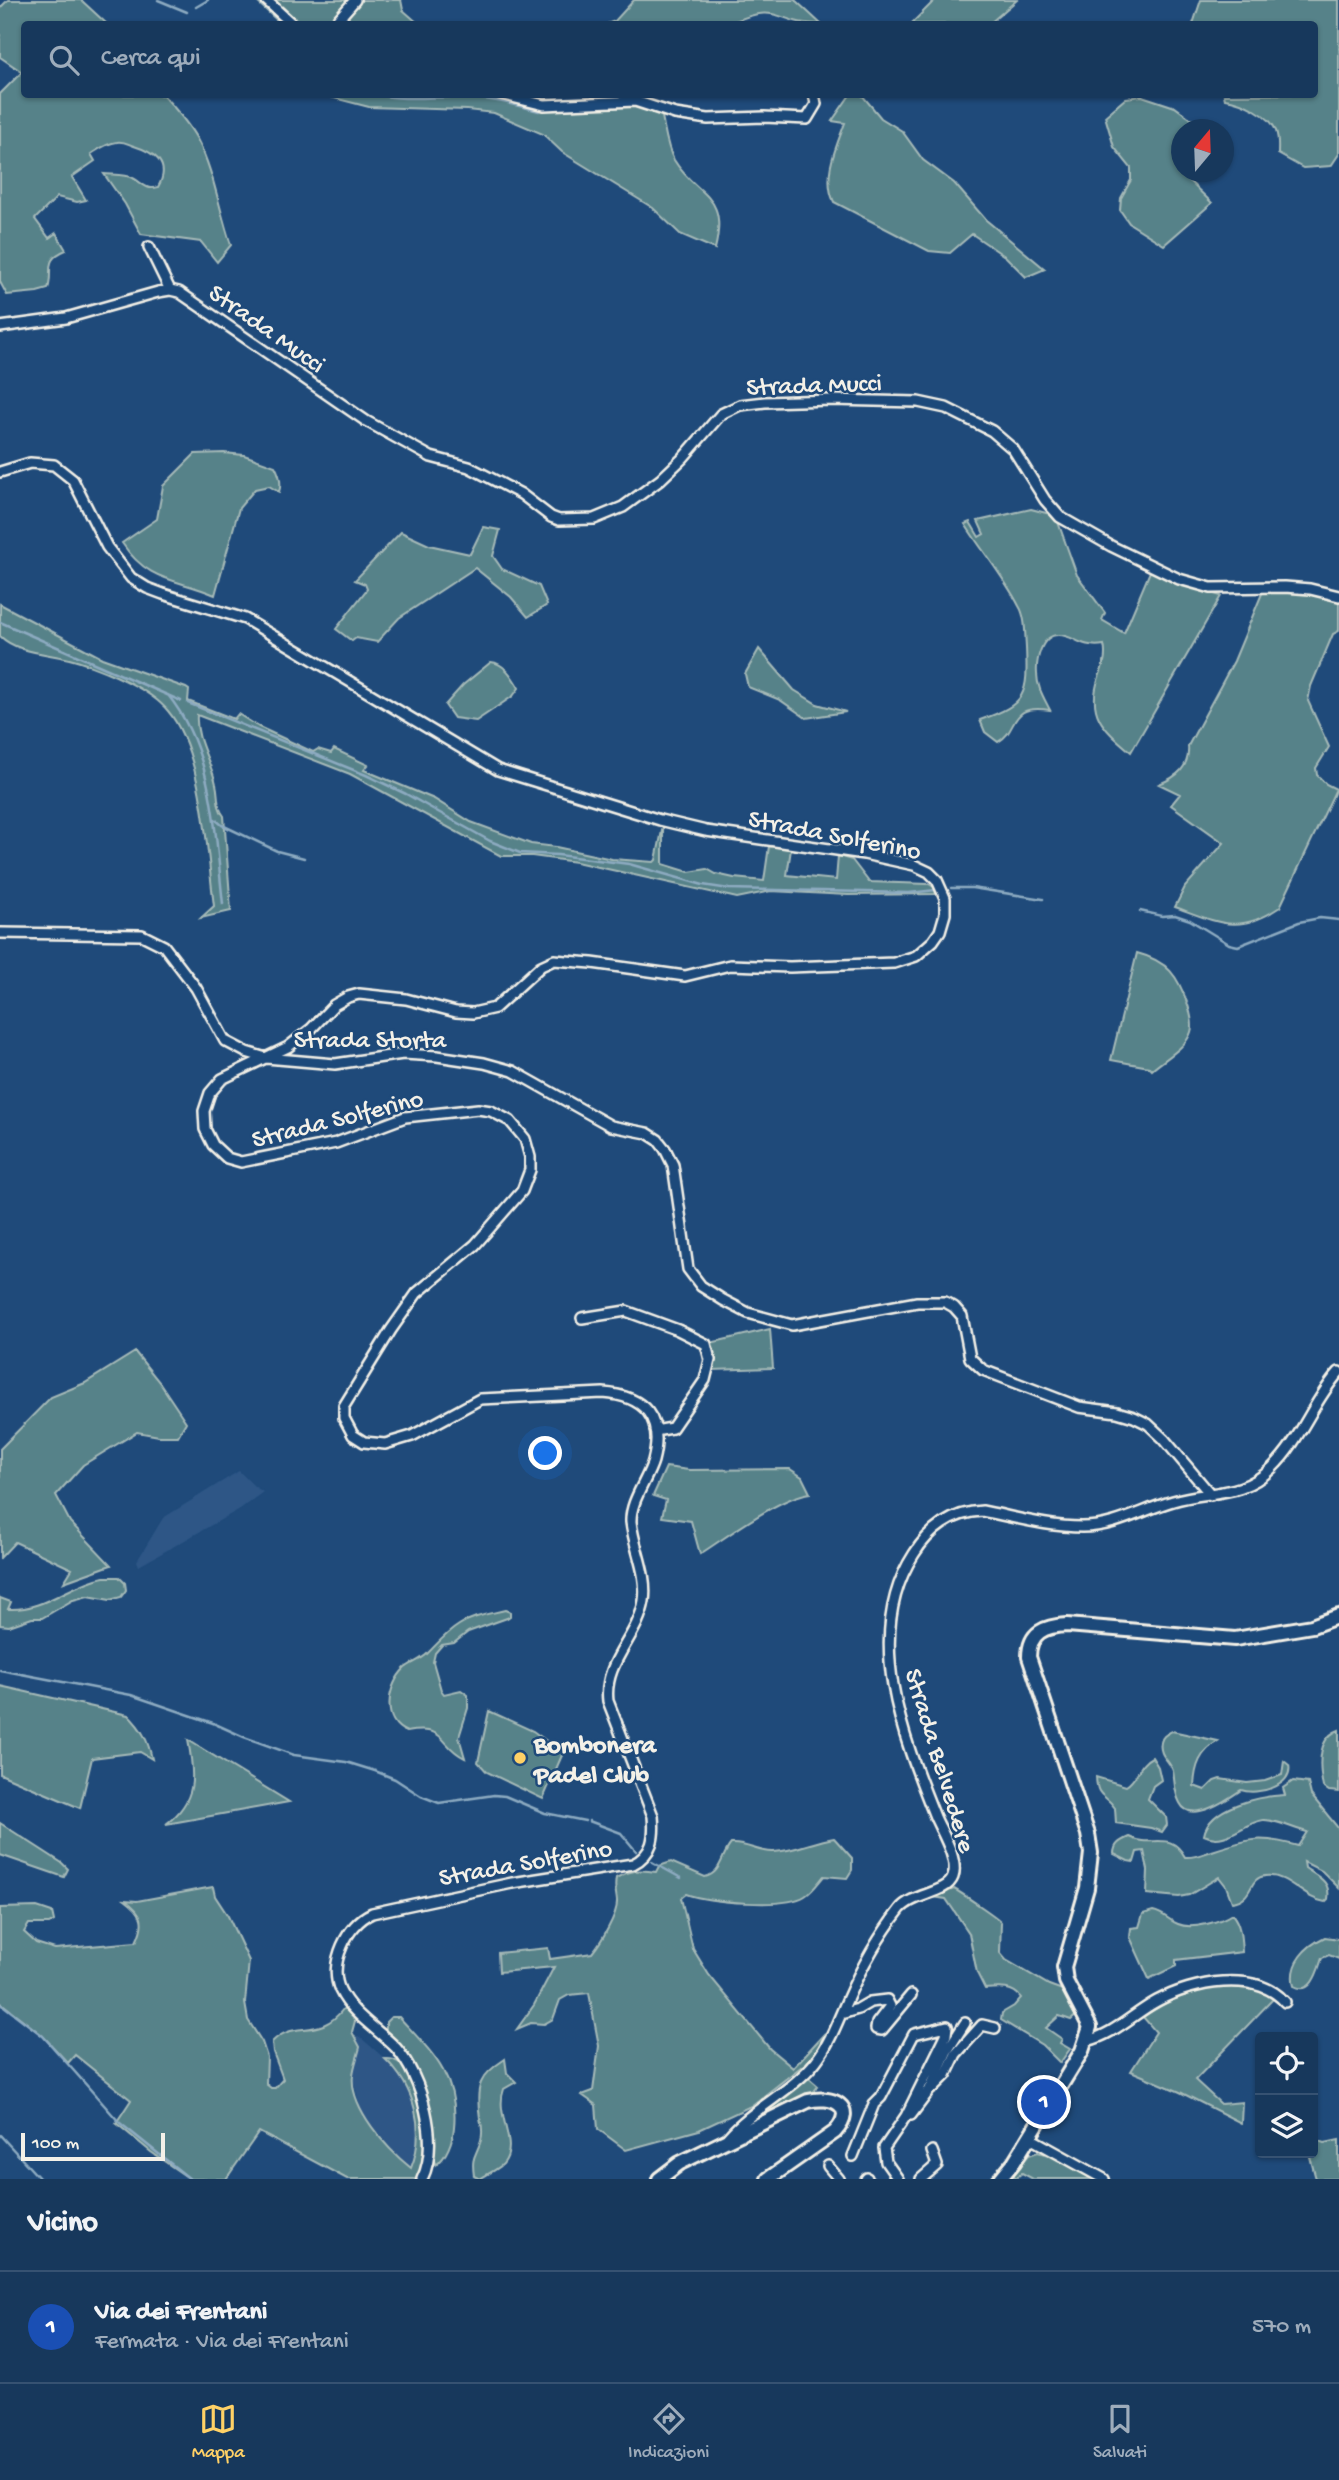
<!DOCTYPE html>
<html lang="it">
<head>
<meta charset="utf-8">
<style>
  :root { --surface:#17385c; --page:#203f62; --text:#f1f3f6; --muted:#9eacbb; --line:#365272; --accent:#ffd166 }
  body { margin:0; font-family:"Gochi Hand",sans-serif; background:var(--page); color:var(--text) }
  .controls { position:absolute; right:21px; bottom:21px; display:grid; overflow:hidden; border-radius:7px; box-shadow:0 2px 5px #0004 }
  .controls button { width:63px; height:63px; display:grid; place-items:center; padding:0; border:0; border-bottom:2px solid var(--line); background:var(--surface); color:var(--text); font:35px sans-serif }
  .compass { position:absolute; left:1171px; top:119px; width:63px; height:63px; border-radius:50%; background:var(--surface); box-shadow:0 2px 5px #0004; rotate:19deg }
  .scale { position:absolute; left:21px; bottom:18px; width:144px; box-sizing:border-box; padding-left:7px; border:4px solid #f4f1e8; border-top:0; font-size:19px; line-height:24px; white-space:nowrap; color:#f4f1e8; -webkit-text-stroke:5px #1f4a7a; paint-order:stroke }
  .you { position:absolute; left:546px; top:1454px; width:24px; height:24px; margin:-18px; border:5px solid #fff; border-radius:50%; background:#1a73e8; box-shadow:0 0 0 10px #1a73e833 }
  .badge { display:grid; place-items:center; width:46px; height:46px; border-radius:50%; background:var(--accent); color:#fff; font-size:23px; font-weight:700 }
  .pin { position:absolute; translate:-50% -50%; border:4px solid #fff; box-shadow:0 2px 7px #0006 }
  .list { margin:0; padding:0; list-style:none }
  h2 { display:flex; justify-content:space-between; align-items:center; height:91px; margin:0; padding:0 28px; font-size:30px }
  h2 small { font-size:23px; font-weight:400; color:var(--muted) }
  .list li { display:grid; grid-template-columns:46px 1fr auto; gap:21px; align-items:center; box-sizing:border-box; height:112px; padding:0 28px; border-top:2px solid var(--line) }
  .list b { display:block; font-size:26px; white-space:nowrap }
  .list p { margin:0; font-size:23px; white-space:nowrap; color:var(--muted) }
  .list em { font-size:23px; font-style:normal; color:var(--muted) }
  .icon { flex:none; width:38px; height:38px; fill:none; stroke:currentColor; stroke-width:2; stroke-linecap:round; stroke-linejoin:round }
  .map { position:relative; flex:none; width:1339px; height:2179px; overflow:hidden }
  .search { position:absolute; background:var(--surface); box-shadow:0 2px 5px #0004; left:21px; right:21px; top:21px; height:77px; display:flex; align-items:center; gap:18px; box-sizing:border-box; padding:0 24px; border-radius:7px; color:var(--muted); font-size:26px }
  .sheet { height:203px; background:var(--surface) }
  nav { display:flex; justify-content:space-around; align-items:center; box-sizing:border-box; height:98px; border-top:2px solid var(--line); background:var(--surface); font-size:19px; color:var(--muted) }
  nav a { display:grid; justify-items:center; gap:4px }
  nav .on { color:var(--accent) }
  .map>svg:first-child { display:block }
</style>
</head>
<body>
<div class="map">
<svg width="1339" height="2179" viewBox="0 0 1339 2179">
  <rect width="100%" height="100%" fill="#1f4a7a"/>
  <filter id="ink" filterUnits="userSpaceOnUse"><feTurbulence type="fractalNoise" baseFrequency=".0143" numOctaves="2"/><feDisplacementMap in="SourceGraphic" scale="14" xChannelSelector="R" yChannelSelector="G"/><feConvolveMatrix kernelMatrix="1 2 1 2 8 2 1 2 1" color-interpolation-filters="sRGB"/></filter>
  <g filter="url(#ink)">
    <path fill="#2d5686" d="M239 1471 254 1486 263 1492 240 1509 139 1566 137 1561 163 1518Z
      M357 2037H360L391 2064 407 2087 412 2100 416 2113 417 2141 411 2168 393 2151 362 2113 352 2076 360 2048Z"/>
    <path fill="#578289" stroke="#a6bab8" stroke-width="2" d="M8 0H81L107 24H24V94L163 95C175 108 188 123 197 139 214 171 219 210 231 245L217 262 201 242 141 234 125 204 104 174C112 175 126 174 133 178 143 183 146 191 158 187 172 163 153 152 134 146 128 144 124 141 117 142 107 143 99 149 91 154L95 161 72 177 86 200 77 202 57 197 35 219 49 238 56 233 66 250C42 260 54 270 48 289L37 292 7 295 0 282V94L22 72 0 57V8Z
      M255 0H353L331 24H281Z
      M361 0H401L403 10 419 24H340Z
      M634 0H795L821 24C776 25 781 0 729 24H607L615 21Z
      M935 0H1017L989 24H913L912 23Z
      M1201 0H1339V154L1331 166 1303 168 1278 154C1278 147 1279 138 1276 131 1271 115 1241 101 1225 99L1224 95 1314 94V24H1193Z
      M332 94H485L516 101 637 103 661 112C665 128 666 146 674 160 697 198 729 192 715 249L680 234 653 208 562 152 543 134 494 113 467 110 369 107 330 97Z
      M850 95H862L881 118 902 131 923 160 954 183 986 220 1045 269 1026 277 1006 257 972 234 950 253 929 251 834 202C822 177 836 147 845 123L832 121Z
      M1142 96 1175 107 1205 129 1182 130 1181 173 1212 203 1164 245 1129 223 1120 210 1121 198 1131 180V168L1114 147 1105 116 1126 98Z
      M224 453 244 455 275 466C280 475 282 483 279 492L269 486 255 489 239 508 215 595C175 578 149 583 122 543L157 519 163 486 195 454Z
      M1031 509 1050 514 1058 522 1077 575 1105 613 1102 620 1124 633 1151 569 1187 586 1221 596 1131 752C1104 729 1086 715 1099 677 1103 666 1107 657 1104 645 1080 649 1073 634 1058 635 1041 635 1036 661 1037 674 1037 687 1044 698 1050 710 1007 703 1020 730 998 742L985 732 980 720C1027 704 1028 694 1026 648 1025 635 1026 617 1019 606 1004 577 982 551 965 524L970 522 979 537 984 534 978 521Z
      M483 527 500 530 493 556 502 569 539 586 547 605 528 617 511 597 475 568 399 618 377 642 356 638 352 641 336 629 367 589 365 584 355 580 401 532 429 545 470 554Z
      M1263 591H1301L1339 600V631L1333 634 1311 686 1308 701 1329 747 1316 768 1317 775 1326 784 1336 789 1280 907C1239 935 1219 923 1175 907L1185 887 1224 843 1171 805 1180 794 1159 784C1177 777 1190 767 1188 746L1234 661Z
      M0 604 102 658 186 688 189 690 188 701 234 719 238 714 259 727 313 752 318 749 331 753 334 749 368 765 364 770 434 799 471 822 531 844 556 847 612 859 654 862 656 860 663 826V864L689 872 707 869 716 874 734 878 764 881 769 846 791 849 787 875 836 880 838 856 852 860 869 882 929 884 934 887 936 894 848 895 771 891 737 898 576 862 532 856H501L350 774 197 715C195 739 211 761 216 784 219 796 216 806 224 816L231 911 201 918 214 906C207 853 203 752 168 711 150 689 107 671 80 662 55 653 19 655 0 636Z
      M759 649 794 690 817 704 846 712 806 718 780 700 748 687 745 674Z
      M491 662C504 663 512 676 519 688L513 696 476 721 454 718 445 705 463 685Z
      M1137 953C1168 961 1178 976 1188 1005 1190 1012 1194 1024 1191 1032 1186 1048 1164 1059 1152 1070L1149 1067 1111 1060Z
      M770 1329 773 1368 712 1370 710 1343Z
      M135 1352 160 1383 186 1422 178 1436H159L137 1432 83 1465 56 1495 70 1522 111 1565 64 1582 72 1569 15 1542 0 1558V1449L51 1397 85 1383Z
      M666 1467 689 1470 790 1469 802 1477 810 1493C778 1498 728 1536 700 1554L691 1521 662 1517 666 1500 653 1496Z
      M104 1577H119L125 1583 126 1590 121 1597 110 1600 88 1596 73 1600 42 1618H32L9 1626 0 1625V1598L11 1602 8 1609C44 1611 70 1584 104 1577Z
      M505 1610 510 1612V1616L507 1618 468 1632 454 1643 442 1645 435 1653 433 1662 441 1690 444 1694 461 1690 468 1695V1708L459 1737 465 1758C438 1745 448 1725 407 1732 381 1722 387 1685 405 1668 411 1663 421 1660 427 1654 438 1643 446 1633 459 1625 473 1616 489 1614 505 1610Z
      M0 1686 128 1715C142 1729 148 1740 152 1759L140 1752 92 1758 80 1808 0 1774Z
      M489 1711 533 1731 563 1753 543 1799 487 1772 478 1762Z
      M1339 1730V1792L1329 1791 1323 1787C1319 1767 1316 1738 1339 1730Z
      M1172 1731 1218 1741C1200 1752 1195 1766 1194 1786L1205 1790 1214 1781 1220 1779 1247 1783 1265 1781 1282 1775 1284 1761 1289 1765C1294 1786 1257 1796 1241 1790 1228 1799 1191 1825 1180 1803 1174 1792 1175 1782 1173 1771 1170 1761 1158 1755 1161 1742 1162 1736 1167 1734 1172 1731Z
      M188 1740 289 1802 166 1824C197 1801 195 1776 188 1740Z
      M1152 1757 1158 1767 1161 1780 1153 1786 1148 1799 1166 1817 1167 1825 1162 1832 1151 1828 1116 1823 1115 1808C1105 1793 1097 1799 1096 1777L1126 1786C1138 1779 1138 1764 1152 1757Z
      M1293 1781 1308 1783 1311 1795 1339 1829V1888L1322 1871 1304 1862 1305 1868C1317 1877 1331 1880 1328 1899L1325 1902C1303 1899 1288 1873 1265 1876 1247 1878 1255 1899 1232 1902L1226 1886 1219 1877 1189 1895 1179 1897 1147 1894 1148 1870 1144 1851 1137 1852 1134 1862 1128 1861 1114 1854C1114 1844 1120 1841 1129 1837 1152 1849 1170 1829 1185 1857 1195 1858 1202 1854 1212 1851 1248 1839 1260 1835 1298 1846L1307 1832C1295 1829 1273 1819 1263 1820 1242 1823 1226 1846 1204 1835 1209 1806 1261 1796 1285 1795L1283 1788Z
      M0 1823 62 1863 68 1869 64 1877 0 1855Z
      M834 1838 852 1858V1870L847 1878 824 1876C818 1883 813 1891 805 1896 785 1909 709 1902 686 1894L681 1898 693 1949 709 1975 770 2049 793 2068 825 2033 816 2052 806 2063 751 2106 699 2130 626 2150 598 2129 596 2105 582 2095 593 2091 599 2046 589 1993 569 1995 560 2000 553 2019 544 2024 531 2023 517 2029 534 2005 554 1967 499 1972 498 1953 548 1948 550 1959 592 1953C601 1942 618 1914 617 1901 616 1891 614 1888 616 1878 631 1870 640 1869 656 1872L659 1866 671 1862 705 1877C722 1873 721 1855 731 1844 747 1843 760 1853 774 1852 795 1851 814 1841 834 1838Z
      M213 1887 215 1896 228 1916 249 1961 245 2003 248 2020 262 2042 267 2057 266 2084 271 2088H275L283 2079 273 2052 272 2042C295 2018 318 2042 344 2008L353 2015 355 2021 352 2032 360 2047C358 2056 354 2066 353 2075 349 2107 387 2149 411 2168 426 2130 415 2087 385 2059 425 2055 431 2153 417 2179H347L259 2132 226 2179H190L151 2152 116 2123 131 2100 75 2055 68 2063 42 2035 0 2002V1908L37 1907 52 1912 54 1921 49 1924H29L24 1932 36 1943 55 1949 136 1942C146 1922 143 1913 125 1900L137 1901Z
      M954 1889C958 1891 999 1918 1001 1922L1000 1953 1006 1960 1049 1985 1068 1992 1080 2012 1071 2020 1059 2016 1046 2028 1062 2039 1060 2043 1070 2049 1060 2063 1042 2045 1001 2020 1002 2013 1014 2006 1021 1998C1013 1986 998 1988 985 1989L977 1973 969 1933 946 1899 933 1897Z
      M1153 1911C1164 1913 1168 1920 1178 1924 1192 1930 1220 1922 1232 1914 1241 1925 1241 1938 1242 1952L1176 1960V1966L1149 1979 1130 1937 1131 1928 1139 1927 1143 1914Z
      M1325 1937 1339 1939V1959L1329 1955 1322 1958C1318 1970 1312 1996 1294 1986 1288 1963 1306 1946 1325 1937Z
      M1224 1986 1266 1991 1275 1997 1195 2080 1221 2104 1242 2102 1241 2123 1180 2092 1131 2071 1156 2032 1143 2017C1169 1999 1193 1991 1224 1986Z
      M391 2017H399C431 2052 459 2076 454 2127 453 2140 447 2157 436 2165 428 2153 433 2132 431 2117 427 2083 410 2057 386 2033V2022Z
      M505 2059 507 2073 516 2082 504 2089C494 2115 520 2144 503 2164 497 2170 487 2174 480 2179L474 2176C471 2155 476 2157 481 2140 483 2133 482 2125 480 2118 475 2086 479 2076 505 2059Z
      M804 2079H810L818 2086 812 2094 746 2128 752 2113Z
      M1313 2139 1325 2143 1339 2140V2179H1316L1309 2153H1313Z
      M1038 2152 1059 2158 1092 2179H1033L1022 2173 1016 2178 1013 2175 1029 2155Z"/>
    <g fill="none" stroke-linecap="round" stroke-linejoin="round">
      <path stroke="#8dabc1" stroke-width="2.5" d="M158 0 187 12
        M257 0 283 24
        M196 7 208 0
        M375 94C403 101 429 97 457 97 485 97 513 104 539 111
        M0 622 181 701
        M168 695C214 752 215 834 223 904
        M188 703 366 775 406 794 490 841 520 853 558 855 629 864 703 885 729 889 909 893 936 890
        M215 819 222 825 277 851 304 858
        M951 888H972L1043 899
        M1140 911 1162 916 1175 915 1190 920 1229 944 1238 946 1299 922 1320 918 1339 920
        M0 1670 131 1695 213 1723 244 1737 294 1755 346 1762 375 1771 395 1779 421 1796 439 1803 494 1795 505 1796 545 1813 585 1821
        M589 1821 621 1833 636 1851
        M652 1862 681 1878
        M0 2003 43 2036 120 2123 190 2179
        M0 2135 40 2179"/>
      <g stroke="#f4f1e8" stroke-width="14">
        <path id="minor" d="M266 0 292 24
          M334 24 355 0
          M501 94 544 105 635 101 675 114 708 119 764 117 807 119 816 104 814 94
          M149 247 170 290
          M0 327 66 318 158 292 170 290 179 292 366 421 431 457 469 467 521 494 551 517 559 520 594 519 623 507 660 480 683 458 721 414 740 405 765 402 831 400 918 402 946 408 992 431 1013 449 1045 500 1060 517 1111 546 1179 579 1211 588 1285 587 1310 589 1339 596
          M0 472 30 463 54 465 73 480 107 547 131 578 147 588 163 594 245 619 498 770 660 820 706 831 864 854 914 865 929 872 937 880 945 898V914L940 931 933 941 916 956 894 963 790 967 730 965 685 976 592 963 554 960 541 966 495 1008 473 1013 456 1012 406 999 359 994 348 997 334 1005 311 1029 288 1047 222 1079 210 1093 204 1111 205 1129 213 1145 227 1158 241 1162 336 1143 405 1117 478 1109 491 1111 510 1121 525 1139 530 1157V1170L522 1191 475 1245 417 1293 391 1330 344 1406V1418L353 1435 364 1442 385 1444 412 1436 480 1399 603 1393C645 1396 664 1418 653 1461 647 1481 630 1501 631 1522 634 1549 648 1574 644 1601 638 1638 603 1662 608 1701L653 1816C655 1837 653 1854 633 1864L512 1883 372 1913C347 1924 328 1964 340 1990 352 2015 378 2029 396 2048 422 2077 440 2142 422 2179
          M0 933 142 935 164 946 196 988 225 1041 246 1052 266 1058 335 1064 403 1054 437 1056 484 1063 513 1071 611 1126 647 1133 658 1140 665 1149 673 1165 688 1269 701 1286 723 1300 748 1313 792 1325 917 1302H945L954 1307 962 1316 970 1358 983 1370 1079 1407 1117 1412 1134 1417 1148 1424 1164 1439 1211 1495
          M582 1318 626 1311 678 1330 706 1344 710 1360 705 1380 672 1428 655 1431
          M841 2014 858 2009 870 2002 887 2000 890 2006 877 2023 876 2029 882 2030 911 1995
          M1087 2041C1115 2034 1133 2014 1157 2001 1192 1982 1256 1969 1285 2002
          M933 2088 946 2075 956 2054 982 2025 995 2028
          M911 2115 929 2091 947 2051 965 2023
          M728 2137C754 2107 793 2091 816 2061 830 2043 838 2020 847 2000 861 1968 879 1936 900 1909 913 1893 947 1894 953 1877 959 1860 942 1833 935 1817 903 1737 862 1634 914 1554 929 1530 952 1512 982 1511 1014 1517 1048 1527 1082 1527 1115 1527 1142 1510 1173 1501 1210 1490 1241 1498 1272 1468 1301 1440 1313 1401 1339 1372
          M1030 2138 1104 2179
          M853 2156 874 2104 881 2097 914 2034 947 2026 946 2035 906 2116 884 2148 886 2162 898 2179
          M828 2166 839 2179
          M866 2179 867 2178
          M921 2179 937 2165 932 2151"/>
      </g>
      <g stroke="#f4f1e8" stroke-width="18">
        <path id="secondary" d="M659 2179 680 2163 808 2101C832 2095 858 2106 835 2132L768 2179
          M1000 2179 1014 2162 1082 2051 1090 2027 1066 1981 1064 1967 1087 1888 1091 1853 1088 1834 1029 1657C1029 1632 1045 1626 1067 1625L1235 1639 1312 1626 1339 1616"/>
      </g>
      <use href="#minor" stroke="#1f4a7a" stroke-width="9"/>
      <use href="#secondary" stroke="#1f4a7a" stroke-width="12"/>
    </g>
  </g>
  <circle fill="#ffd166" stroke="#1f4a7a" stroke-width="2.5" cx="520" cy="1758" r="7"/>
  <g text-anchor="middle" stroke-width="5" stroke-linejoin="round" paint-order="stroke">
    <g font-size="26" fill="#f4f1e8" stroke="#1f4a7a">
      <text transform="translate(268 327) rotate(35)" y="9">Strada Mucci</text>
      <text transform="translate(814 383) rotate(-2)" y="9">Strada Mucci</text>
      <text transform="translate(835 833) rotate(11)" y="9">Strada Solferino</text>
      <text x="370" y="1047">Strada Storta</text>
      <text transform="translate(337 1117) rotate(-14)" y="9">Strada Solferino</text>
      <text transform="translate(942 1760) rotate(73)" y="9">Strada Belvedere</text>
      <text transform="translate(525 1861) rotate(-10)" y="9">Strada Solferino</text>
    </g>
    <g font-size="26" font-weight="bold" fill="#f4f1e8" stroke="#1f4a7a" text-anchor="start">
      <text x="534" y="1752">Bombonera<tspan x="534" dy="30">Padel Club</tspan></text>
    </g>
  </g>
</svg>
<div class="controls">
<button><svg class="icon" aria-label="locate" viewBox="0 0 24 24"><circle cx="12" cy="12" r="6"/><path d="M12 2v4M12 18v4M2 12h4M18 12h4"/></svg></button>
<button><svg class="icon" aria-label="layers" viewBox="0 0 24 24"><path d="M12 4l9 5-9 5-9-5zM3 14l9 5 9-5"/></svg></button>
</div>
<svg class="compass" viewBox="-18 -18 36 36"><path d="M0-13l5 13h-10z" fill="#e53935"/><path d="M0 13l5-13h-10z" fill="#9eacbb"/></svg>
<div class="scale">100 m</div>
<div class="you"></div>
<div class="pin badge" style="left:1044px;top:2102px;background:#1a4fb4">1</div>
<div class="search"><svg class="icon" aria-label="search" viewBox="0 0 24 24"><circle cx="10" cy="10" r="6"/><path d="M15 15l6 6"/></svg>Cerca qui</div>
</div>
<section class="sheet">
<h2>Vicino<small></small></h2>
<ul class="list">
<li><span class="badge" style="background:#1a4fb4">1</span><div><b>Via dei Frentani</b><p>Fermata · Via dei Frentani</p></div><em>570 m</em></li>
</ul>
</section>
<nav>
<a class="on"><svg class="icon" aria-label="map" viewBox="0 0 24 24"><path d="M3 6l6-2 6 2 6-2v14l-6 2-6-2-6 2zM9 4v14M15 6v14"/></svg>Mappa</a>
<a><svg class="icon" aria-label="directions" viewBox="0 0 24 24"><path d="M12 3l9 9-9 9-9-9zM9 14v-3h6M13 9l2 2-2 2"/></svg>Indicazioni</a>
<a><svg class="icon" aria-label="saved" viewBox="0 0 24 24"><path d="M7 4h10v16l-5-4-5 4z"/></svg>Salvati</a>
</nav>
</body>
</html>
